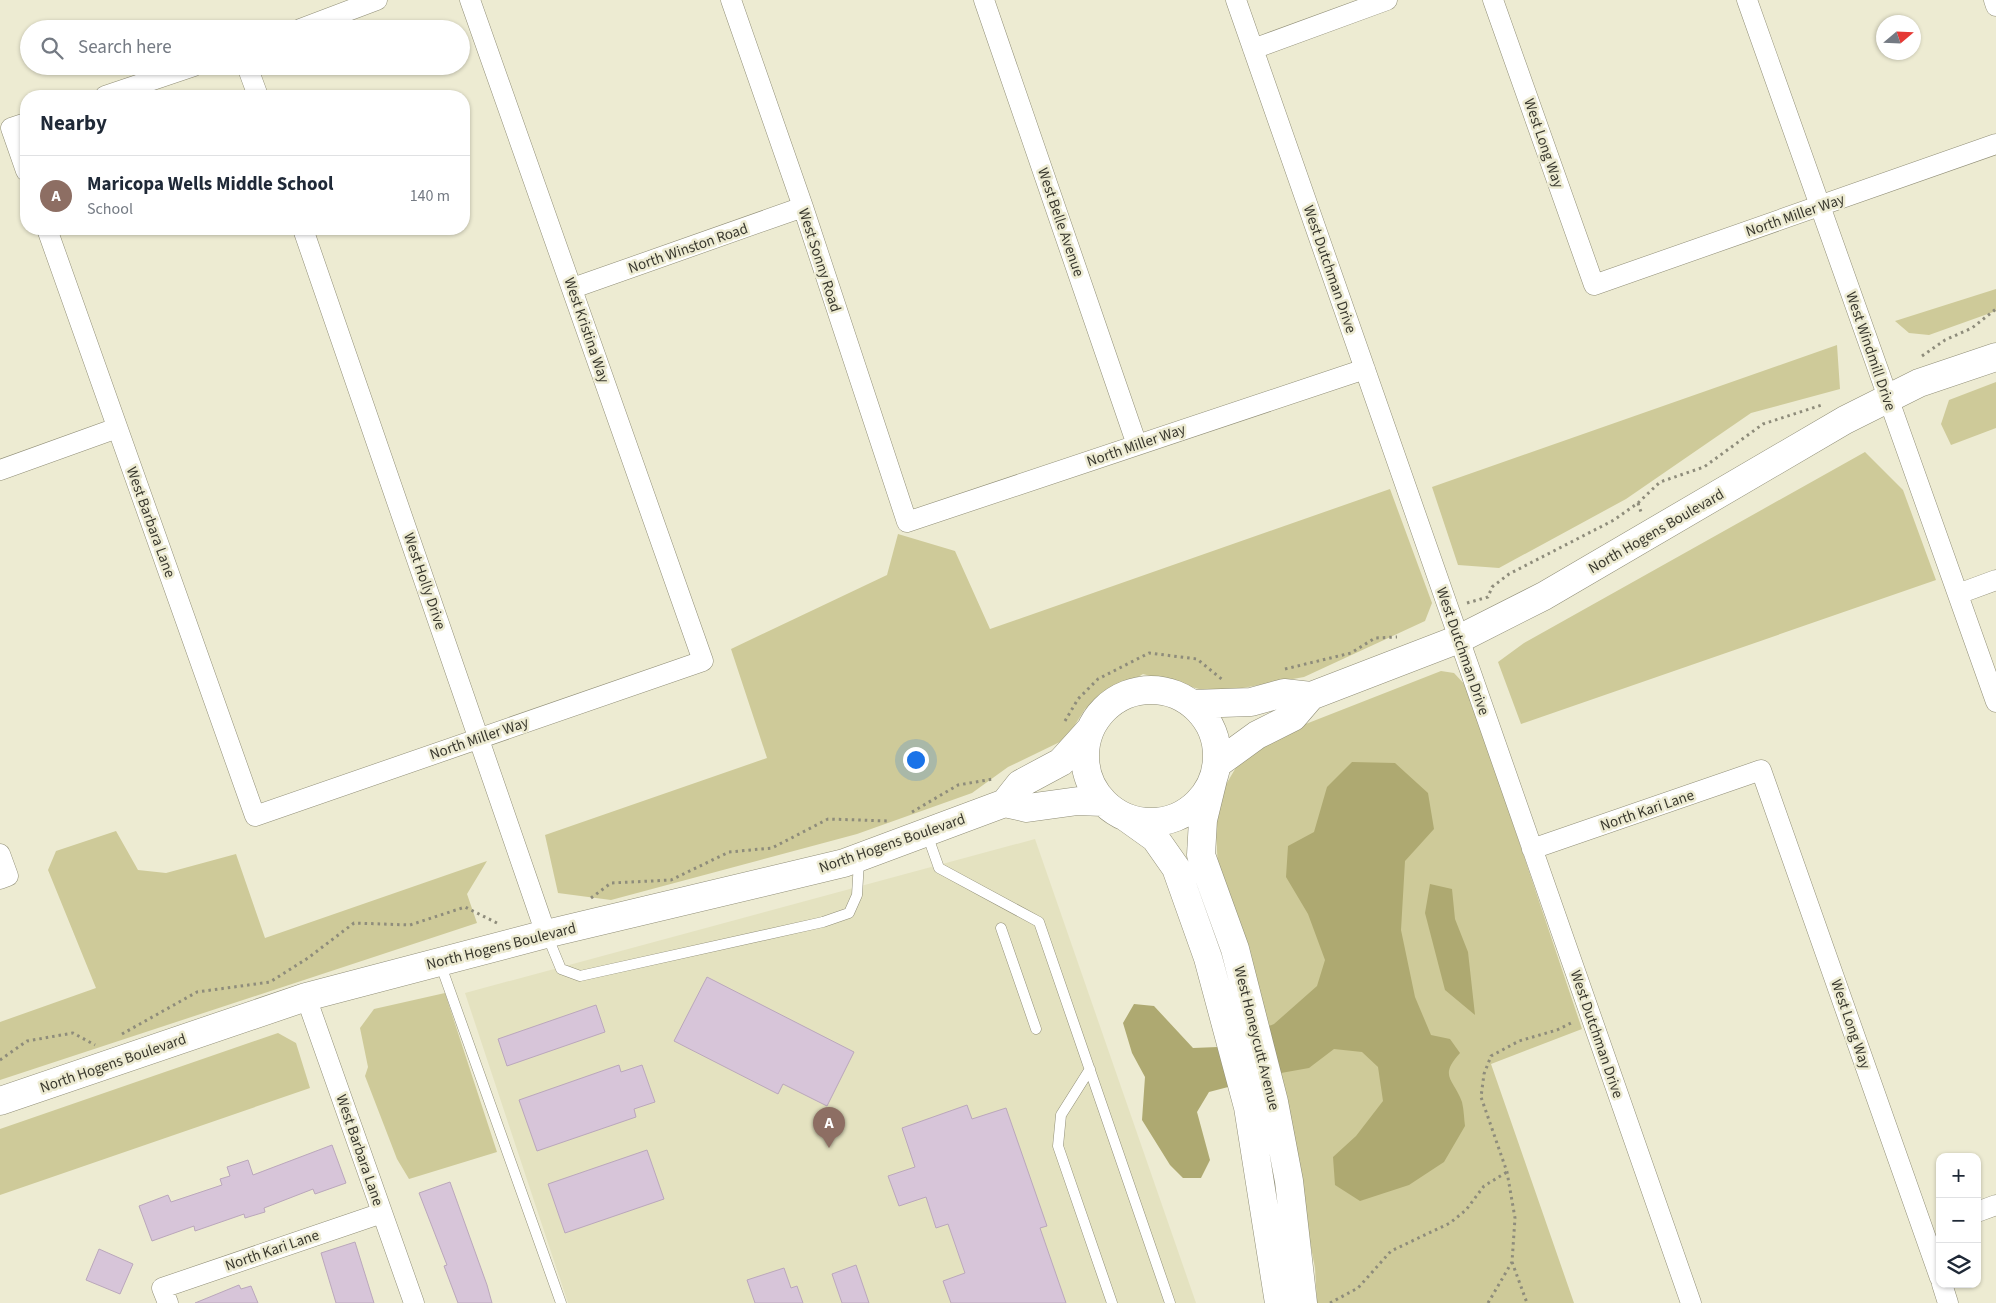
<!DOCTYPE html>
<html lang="en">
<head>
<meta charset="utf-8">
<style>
  :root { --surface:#fff; --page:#f6f6f7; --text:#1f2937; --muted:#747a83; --line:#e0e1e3; --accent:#8d2d96 }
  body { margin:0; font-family:"Source Sans 3",sans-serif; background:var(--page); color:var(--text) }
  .controls { position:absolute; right:15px; bottom:15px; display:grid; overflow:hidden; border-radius:10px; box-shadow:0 1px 4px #0004 }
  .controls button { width:45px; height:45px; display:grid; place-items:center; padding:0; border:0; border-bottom:1px solid var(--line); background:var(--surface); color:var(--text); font:25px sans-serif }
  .compass { position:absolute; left:1876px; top:15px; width:45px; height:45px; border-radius:50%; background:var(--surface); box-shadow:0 1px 4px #0004; rotate:71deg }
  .you { position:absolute; left:915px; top:759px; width:18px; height:18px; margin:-12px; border:4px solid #fff; border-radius:50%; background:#1a73e8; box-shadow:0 0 0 8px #1a73e833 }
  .badge { display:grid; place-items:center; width:32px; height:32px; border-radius:50%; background:var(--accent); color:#fff; font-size:16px; font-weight:700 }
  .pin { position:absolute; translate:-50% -41px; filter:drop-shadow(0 1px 2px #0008) }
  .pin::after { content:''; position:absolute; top:26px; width:18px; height:15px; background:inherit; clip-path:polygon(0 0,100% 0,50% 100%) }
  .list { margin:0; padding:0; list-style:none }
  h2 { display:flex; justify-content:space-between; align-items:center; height:65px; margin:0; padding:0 20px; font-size:21px }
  h2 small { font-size:16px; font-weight:400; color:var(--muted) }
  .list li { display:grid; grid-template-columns:32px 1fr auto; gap:15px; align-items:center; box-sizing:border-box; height:80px; padding:0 20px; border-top:1px solid var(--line) }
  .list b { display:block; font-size:19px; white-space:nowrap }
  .list p { margin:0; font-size:16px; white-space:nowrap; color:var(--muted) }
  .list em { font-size:16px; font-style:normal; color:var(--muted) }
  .icon { flex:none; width:28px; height:28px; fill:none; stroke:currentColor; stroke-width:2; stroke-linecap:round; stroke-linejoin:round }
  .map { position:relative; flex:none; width:1996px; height:1303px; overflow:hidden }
  .search { position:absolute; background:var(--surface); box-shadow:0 1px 4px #0004; left:20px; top:20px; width:450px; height:55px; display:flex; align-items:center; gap:12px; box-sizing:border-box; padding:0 18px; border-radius:28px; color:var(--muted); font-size:19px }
  .panel { position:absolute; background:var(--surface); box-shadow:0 1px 4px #0004; left:20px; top:90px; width:450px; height:145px; border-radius:20px }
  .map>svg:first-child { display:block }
</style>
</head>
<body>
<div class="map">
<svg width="1996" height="1303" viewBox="0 0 1996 1303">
  <rect width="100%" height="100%" fill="#edebd2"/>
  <path fill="#e4e2c0" d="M1035 839 1196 1303H568L465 993Z"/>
  <path fill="#ceca99" d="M1996 289V311L1929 335 1909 333 1895 321Z
    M1837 345 1840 389 1751 413 1626 499 1499 568 1458 565 1432 487Z
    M1996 382V428L1951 445 1941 424 1949 400Z
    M1865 452 1903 490 1936 580 1521 724 1498 662 1524 643Z
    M1390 489 1432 603 1425 621 1304 677 1214 693 1143 674 1085 709 1066 739 1008 767 972 793 857 834 611 900 558 893 545 835 767 758 731 649 887 575 898 534 955 551 990 629Z
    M1441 671 1454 673 1467 687 1582 1029 1491 1064 1574 1303H1317L1315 1268 1263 1002 1218 868 1215 815 1221 793 1238 764 1270 738Z
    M116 831 138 870 166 873 236 854 265 938 487 861 467 894 477 923 0 1080V1022L96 988 48 870 56 851Z
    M445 993 497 1152 409 1179 397 1159 365 1076 368 1067 360 1028 374 1009Z
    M278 1033 296 1043 310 1088 0 1195V1129Z"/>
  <path fill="#aea971" d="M1352 762 1395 763 1428 793 1434 829 1405 861 1401 930 1415 997 1431 1035 1450 1039 1460 1053C1438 1077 1454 1079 1462 1102 1464 1110 1464 1119 1465 1126L1444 1162 1409 1185 1360 1201 1335 1185 1333 1157 1356 1136 1383 1101 1378 1067 1362 1052 1334 1049 1309 1068 1281 1073 1209 1092 1197 1112 1210 1160 1201 1178H1183L1170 1165 1142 1120 1145 1077 1132 1053 1123 1023 1134 1004 1154 1006 1193 1048 1218 1047 1274 1024 1317 986 1325 960 1308 914 1286 877 1288 846 1314 832 1327 787Z
    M1430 884 1452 889 1455 919 1468 952 1475 1015 1445 990 1425 913Z"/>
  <path fill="#d7c5d9" stroke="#baa7bb" d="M707 977 854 1052 827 1106 783 1084 778 1094 674 1041Z
    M596 1005 605 1032 507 1066 498 1039Z
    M619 1065 621 1072 642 1065 655 1102 634 1109 636 1117 537 1151 519 1100Z
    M967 1105 972 1119 1006 1108 1047 1226 1040 1228 1066 1303H951L943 1281 965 1273 948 1224 936 1228 926 1197 899 1206 888 1176 915 1167 902 1128Z
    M332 1145 346 1183 315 1194 313 1189 264 1208 265 1212 245 1218 244 1214 195 1231 194 1226 152 1241 139 1206 168 1195 171 1202 222 1185 220 1179 230 1176 227 1167 248 1160 253 1175Z
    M647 1150 664 1199 565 1233 548 1184Z
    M450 1182 487 1285 492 1303H458L444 1266 447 1265 419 1193Z
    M355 1242 374 1303H336L321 1253Z
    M99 1249 133 1264 120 1294 86 1280Z
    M856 1265 869 1303H842L832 1274Z
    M784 1268 791 1288 797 1286 803 1303H755L747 1280Z
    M239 1285 241 1289 251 1286 258 1303H195Z"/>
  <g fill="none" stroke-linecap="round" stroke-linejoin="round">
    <g stroke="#908e77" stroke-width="11">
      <path id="lane" d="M927 834 939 868 1039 922 1170 1303
        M1001 928 1036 1029
        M547 935 561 969 580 976 823 922 849 913 857 895 859 861
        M440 963 561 1303
        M1090 1069 1061 1115 1058 1146 1112 1303"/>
    </g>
    <g stroke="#908e77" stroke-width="21">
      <path id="street" d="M731 0 803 207 907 522 1365 369
        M984 0 1137 445
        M1236 0 1691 1303
        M1493 0 1594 285 1996 144
        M1747 0 1996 702
        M1994 0 1996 6
        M300 29 377 0
        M1253 49 1387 0
        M247 66 258 96
        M105 96 194 66
        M26 123 11 128 26 171
        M47 229 255 816 703 661 470 0
        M303 229 546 934
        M573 288 803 207
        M0 470 117 428
        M1958 594 1996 580
        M1532 849 1761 770 1940 1278
        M0 854 8 876 0 879
        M306 997 414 1303
        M1977 1212 1996 1205
        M1942 1284 1948 1303
        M168 1303 162 1288 382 1213"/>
    </g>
    <g stroke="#908e77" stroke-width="29">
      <path id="secondary" d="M1085 756a66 66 0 1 1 132 0a66 66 0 1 1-132 0Z
        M1193 704 1251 702 1284 693 1311 696 1459 639 1544 596 1845 420 1919 383 1996 357
        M1217 764 1257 735 1293 717 1311 696
        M1213 779 1203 820 1201 855 1235 949 1274 1102 1289 1181 1303 1303
        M1005 803 1027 808 1078 801 1103 802
        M1127 818 1155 838 1176 868 1208 958 1248 1107 1279 1303
        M0 1101 306 997 546 934 844 863 1005 803 1020 784 1061 762 1089 731"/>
    </g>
    <path stroke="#8e8c7b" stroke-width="3" stroke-dasharray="2.5 4" stroke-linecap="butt" d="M1922 356 1945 340 1972 328 1996 309
      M1638 503 1642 515
      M1467 603 1488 597 1492 587 1509 574 1614 520 1638 503 1660 482 1704 467 1763 424 1822 405
      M1285 669 1351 653 1375 638 1397 637
      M1065 721 1078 699 1098 679 1149 653 1197 659 1224 681
      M912 812 958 785 993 779
      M591 898 611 883 671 880 729 852 772 848 828 819 889 821
      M122 1034 197 992 270 982 308 958 354 923 410 925 465 907 497 923
      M0 1060 27 1041 73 1033 95 1045
      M1512 1262 1527 1303
      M1330 1303 1358 1288 1391 1251 1450 1223 1466 1210 1484 1186 1507 1172
      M1488 1303 1512 1262 1515 1218 1507 1172 1481 1097 1484 1074 1491 1056 1519 1041 1557 1030 1573 1022"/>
    <use href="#lane" stroke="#fff" stroke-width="10"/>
    <use href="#street" stroke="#fff" stroke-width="20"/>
    <use href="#secondary" stroke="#fff" stroke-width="28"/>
  </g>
  <g text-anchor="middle" stroke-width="5" stroke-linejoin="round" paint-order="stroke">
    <g font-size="15" fill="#39382e" stroke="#edebd2">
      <text transform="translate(1544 143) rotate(71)" y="5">West Long Way</text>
      <text transform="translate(1795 215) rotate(-19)" y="5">North Miller Way</text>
      <text transform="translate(1061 222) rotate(71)" y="5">West Belle Avenue</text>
      <text transform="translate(688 248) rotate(-19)" y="5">North Winston Road</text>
      <text transform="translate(820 260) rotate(72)" y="5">West Sonny Road</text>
      <text transform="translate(1330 269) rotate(71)" y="5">West Dutchman Drive</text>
      <text transform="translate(587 330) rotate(71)" y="5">West Kristina Way</text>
      <text transform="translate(1871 351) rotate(71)" y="5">West Windmill Drive</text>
      <text transform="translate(1136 445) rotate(-19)" y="5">North Miller Way</text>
      <text transform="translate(151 522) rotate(70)" y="5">West Barbara Lane</text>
      <text transform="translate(1656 531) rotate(-30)" y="5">North Hogens Boulevard</text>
      <text transform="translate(425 581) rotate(71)" y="5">West Holly Drive</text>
      <text transform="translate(1463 651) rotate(71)" y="5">West Dutchman Drive</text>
      <text transform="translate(479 738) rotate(-19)" y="5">North Miller Way</text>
      <text transform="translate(1647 810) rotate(-19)" y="5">North Kari Lane</text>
      <text transform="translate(892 843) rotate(-19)" y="5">North Hogens Boulevard</text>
      <text transform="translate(501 946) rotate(-14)" y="5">North Hogens Boulevard</text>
      <text transform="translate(1851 1024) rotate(71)" y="5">West Long Way</text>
      <text transform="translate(1597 1034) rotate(71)" y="5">West Dutchman Drive</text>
      <text transform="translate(1257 1038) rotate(76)" y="5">West Honeycutt Avenue</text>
      <text transform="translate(113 1063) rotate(-19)" y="5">North Hogens Boulevard</text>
      <text transform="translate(360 1150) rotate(71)" y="5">West Barbara Lane</text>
      <text transform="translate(272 1250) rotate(-19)" y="5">North Kari Lane</text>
    </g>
  </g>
</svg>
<div class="controls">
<button>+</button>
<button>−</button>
<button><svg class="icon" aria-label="layers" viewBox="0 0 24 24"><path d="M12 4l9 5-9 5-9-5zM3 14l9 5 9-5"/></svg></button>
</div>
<svg class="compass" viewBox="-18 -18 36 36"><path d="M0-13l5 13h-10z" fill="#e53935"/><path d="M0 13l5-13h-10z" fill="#747a83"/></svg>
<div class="you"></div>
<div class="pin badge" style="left:829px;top:1148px;background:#8d6e63">A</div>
<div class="search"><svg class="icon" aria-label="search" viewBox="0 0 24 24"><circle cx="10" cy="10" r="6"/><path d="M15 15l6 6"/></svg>Search here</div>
<section class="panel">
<h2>Nearby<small></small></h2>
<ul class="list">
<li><span class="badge" style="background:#8d6e63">A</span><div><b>Maricopa Wells Middle School</b><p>School</p></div><em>140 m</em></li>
</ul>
</section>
</div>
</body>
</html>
